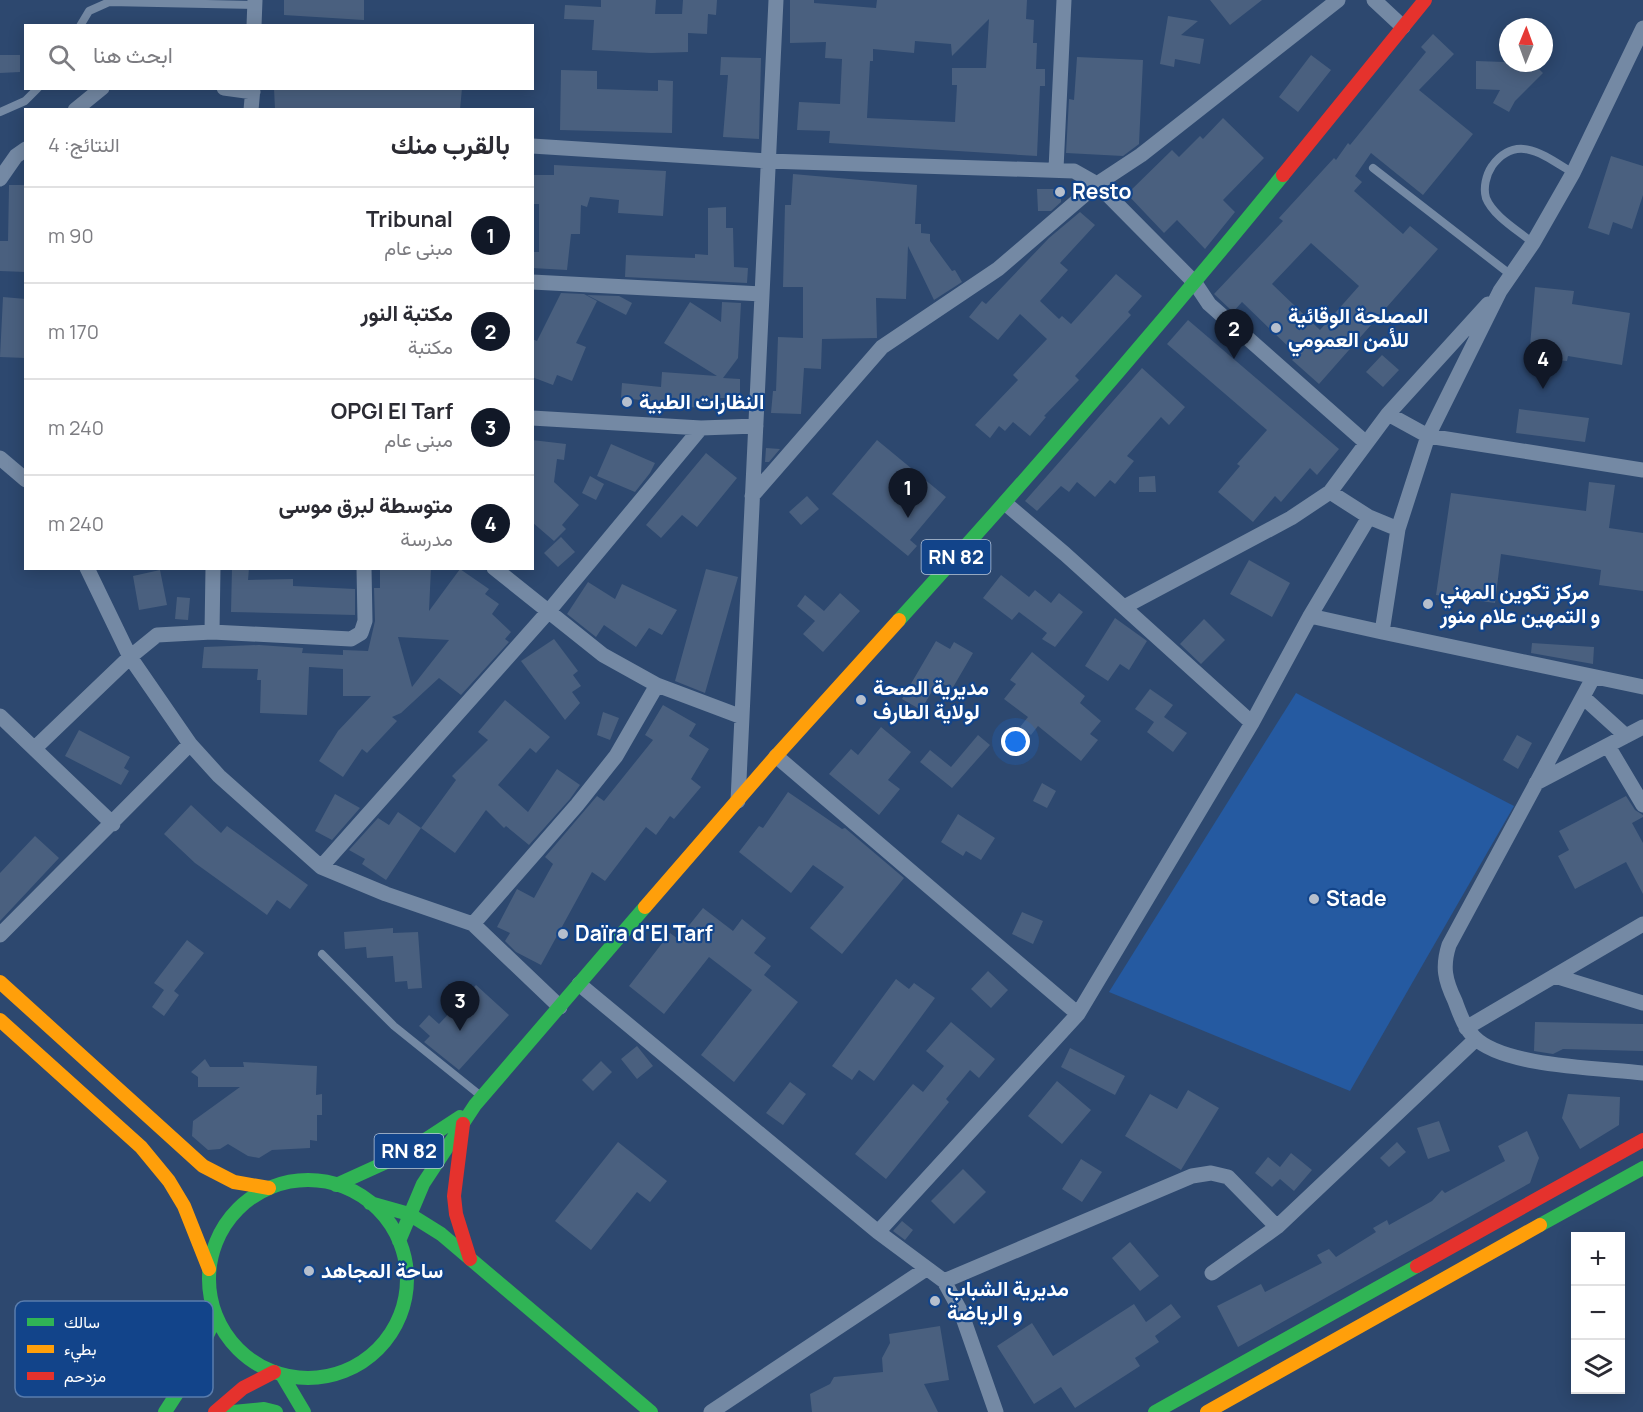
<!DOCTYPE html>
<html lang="ar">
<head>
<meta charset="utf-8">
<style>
  :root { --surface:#fff; --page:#f2f2f3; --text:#2b2b33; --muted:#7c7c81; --line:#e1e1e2; --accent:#111827 }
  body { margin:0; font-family:Manrope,Vazirmatn,sans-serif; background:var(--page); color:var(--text); direction:rtl }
  .controls { position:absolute; right:18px; bottom:18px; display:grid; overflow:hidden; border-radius:0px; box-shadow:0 3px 15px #0003 }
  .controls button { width:54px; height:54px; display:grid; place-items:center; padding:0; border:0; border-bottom:2px solid var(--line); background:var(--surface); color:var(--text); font:30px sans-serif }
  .compass { position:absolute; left:1499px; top:18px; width:54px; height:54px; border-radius:50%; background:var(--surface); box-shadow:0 3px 15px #0003; rotate:1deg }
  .you { position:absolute; left:1016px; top:742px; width:21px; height:21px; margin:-15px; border:4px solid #fff; border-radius:50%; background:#1a73e8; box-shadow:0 0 0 9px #1a73e833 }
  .badge { display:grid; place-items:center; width:39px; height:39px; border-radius:50%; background:var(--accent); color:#fff; font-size:20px; font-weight:700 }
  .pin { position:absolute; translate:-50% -50px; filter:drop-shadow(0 2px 3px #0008) }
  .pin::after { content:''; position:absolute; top:32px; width:21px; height:18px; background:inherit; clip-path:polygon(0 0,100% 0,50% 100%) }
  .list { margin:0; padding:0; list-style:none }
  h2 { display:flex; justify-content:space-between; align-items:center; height:78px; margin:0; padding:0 24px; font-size:26px }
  h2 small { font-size:20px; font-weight:400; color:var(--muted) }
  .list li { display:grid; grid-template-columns:39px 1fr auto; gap:18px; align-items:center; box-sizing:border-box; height:96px; padding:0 24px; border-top:2px solid var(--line) }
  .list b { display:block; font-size:22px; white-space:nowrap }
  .list p { margin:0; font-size:20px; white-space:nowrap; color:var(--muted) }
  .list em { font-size:20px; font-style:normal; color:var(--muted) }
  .icon { flex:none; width:33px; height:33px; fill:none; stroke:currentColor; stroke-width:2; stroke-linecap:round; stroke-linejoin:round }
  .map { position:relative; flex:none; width:1643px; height:1412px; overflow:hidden; direction:ltr }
  .search { position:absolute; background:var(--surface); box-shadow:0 3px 15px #0003; left:24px; top:24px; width:510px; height:66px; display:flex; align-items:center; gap:15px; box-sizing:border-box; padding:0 21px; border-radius:0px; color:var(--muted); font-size:22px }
  .panel { position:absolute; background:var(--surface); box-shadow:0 3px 15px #0003; left:24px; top:108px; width:510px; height:462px; border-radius:0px; direction:rtl }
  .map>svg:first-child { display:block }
</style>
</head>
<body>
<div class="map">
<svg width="1643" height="1412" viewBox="0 0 1643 1412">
  <rect width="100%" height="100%" fill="#2d486f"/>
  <path fill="#255aa1" d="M1296 693 1514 806 1350 1091 1109 992Z"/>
  <path fill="#4a607f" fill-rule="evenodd" d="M284 0H364V20L284 15Z
    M601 0H656L655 14H682L683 0H717L716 15 708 14 707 34 688 33V52L651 53 592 50 594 20 564 19 565 5 601 7Z
    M790 0H814V3L876 8 877 0H1027L1026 19 1034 20 1033 43H1037L1036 69H1045V86H1040L1037 156 829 143 830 131 797 130 799 102 840 104 842 59 825 58 826 42 790 43ZM989 19 986 68H952V85H957L955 122 867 118 870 61H873V49L914 53 915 41 951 44 952 56Z
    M1210 0H1262L1230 25Z
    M1168 16 1198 21 1181 35 1204 39 1200 64 1175 59 1174 67 1160 64Z
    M1433 34 1454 54 1419 90 1473 134 1423 195 1371 153 1355 176 1362 182 1354 191 1403 234 1410 226 1438 249 1319 384 1292 360 1297 355 1242 302 1233 312 1214 294 1283 221 1279 218 1334 158 1336 160 1348 143 1350 145 1426 52 1421 47ZM1311 243 1359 286 1320 330 1272 284Z
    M0 55H20V72L0 73Z
    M1311 55 1331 70 1298 112 1279 97Z
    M721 57 761 58 759 139 723 137 728 75H720Z
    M1077 57 1143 60 1139 144 1123 156 1066 153 1069 99 1074 100Z
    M1476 61 1533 63 1543 73 1515 101 1509 112 1493 103 1500 90 1476 89Z
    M561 70 597 71V89L658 91V80L673 81 672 133 560 130Z
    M274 88H462L460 110H275Z
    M1223 118 1264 158 1223 200 1235 212 1205 249 1177 220 1164 233 1127 194 1172 150 1179 157 1200 136 1203 139Z
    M1611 156 1643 166V195L1632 229 1613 222 1609 235 1588 228Z
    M554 165 666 171 663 216 618 213 619 200 590 197 587 207 581 205 580 234H571L567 270 532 268V252H539V204H532V175H554Z
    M793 174 917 185 915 224H921V233L930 234V241L952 271 955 270 962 282 934 300 908 246 906 299 876 298 877 338 822 339 821 369 804 368 801 414 771 413 773 391H776L778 337 803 338V287H783L785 205H791Z
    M9 185H26V272L0 271V241H8Z
    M1037 189H1061V202L1051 211H1038Z
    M726 207V228H733L734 267 748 268 747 283 625 277 626 255 695 258V254L708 255V208Z
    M1080 212 1095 225 1060 263 1068 270 1040 301 1059 319 1062 316 1071 324 1116 274 1142 296 1128 312 1131 315 1075 376 1079 380 1044 416 1046 417 1030 436 1013 422 1005 431 999 426 990 438 975 425 1018 380 1013 375 1047 339 1020 314 998 340 969 317 982 301 986 304 1049 238Z
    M1535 287 1574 291 1572 304 1630 313 1622 365 1568 356 1567 361 1529 358Z
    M561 293 584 294 597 301 576 343 586 347 572 381 557 375 553 385 532 377V339L537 341Z
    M587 295 619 296 632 303 626 315Z
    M3 297 26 299V358L0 357Z
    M690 302 721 322 722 302 741 303 738 358 723 378 740 379V398H719L718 409 660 405V402L621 398 622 383 661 387 662 372 717 376 664 343Z
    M1188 320 1339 449 1317 475 1310 468 1281 502 1275 496 1253 522 1218 492 1240 466 1237 464 1267 430 1167 344Z
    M1382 355 1399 370 1383 387 1366 372Z
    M1142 368 1185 407 1169 425 1161 417 1127 456 1134 461 1115 484 1110 480 1095 497 1077 482 1069 492 1061 486 1037 511 1025 501Z
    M1519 409 1589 418 1585 442 1516 433Z
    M532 440 566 444 564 460 557 459 554 482 579 505 562 525 566 529 554 541 532 522Z
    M877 440 946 497 910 540 917 546 908 556 832 494Z
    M611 444 655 463 650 473 635 492 597 476Z
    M766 448 780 449 769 462H765Z
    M706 453 737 478 697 527 682 515 661 538 646 525Z
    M590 476 604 484 596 500 582 493Z
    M1155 476 1156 492H1139V477Z
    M1589 482 1615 485 1609 528 1643 533V591L1599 585 1601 570 1501 554 1495 603 1436 595 1451 493 1586 511Z
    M807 496 819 509 801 525 789 512Z
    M561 537 575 552 558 567 544 553Z
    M1249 560 1290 583 1272 617 1230 594Z
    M232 568H249L248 580 293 579V586L355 589V615L231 612Z
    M380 568H431L429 611 460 569 489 589 485 594 499 604 492 614 511 632 505 639 509 642 461 695 439 678 401 713 392 717 397 721 367 753 362 749 343 777 319 761 338 731 371 696H343V669L309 667 307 715 260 713 261 680H257L258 669 202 668 204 647 259 645 303 648 302 653 343 655V650L368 651 375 621 374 588H380ZM398 637 449 640 412 687Z
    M706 569 738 577 705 693 675 681Z
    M160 570 167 605 139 610 133 576Z
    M1001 575 1029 597 1035 590 1051 603 1059 593 1083 612 1055 647 1042 639 1047 633 1019 612 1012 620 983 598Z
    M588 582 615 599 622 584 677 610 662 635 649 628 636 647 604 625 596 637 567 614Z
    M840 593 860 611 823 652 803 634 815 621 797 606 805 595 824 611Z
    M177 597 190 598 188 620 175 619Z
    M1115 618 1147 641 1129 670 1120 664 1108 681 1085 666Z
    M1204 619 1225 640 1201 664 1180 644Z
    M554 639 578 671 573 675 581 686 572 692 580 703 565 720 521 661Z
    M936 641 950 649 954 642 973 653 952 689 938 681 921 710 902 699Z
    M1532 643 1594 647 1593 664 1531 653Z
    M1032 652 1085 696 1080 703 1101 721 1090 734 1098 740 1081 761 1038 726 1031 735 1020 727 1028 717 1004 699 1016 684 1010 680Z
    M1150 689 1173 705 1164 717 1187 733 1173 752 1147 732 1154 722 1135 709Z
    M505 700 550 737 536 753 530 748 498 785 528 812 557 769 580 785 570 799 529 845 506 826 504 828 486 810 455 853 421 828 386 880 362 864 365 859 349 850 378 818 389 825 398 812 421 828 456 780 452 776 488 740 478 732Z
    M663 705 696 724 689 736 709 749 691 779 701 787 674 819 670 816 656 835 646 827 605 881 592 872 541 965 516 952 505 941 510 933 497 927 517 889 534 898 553 864 545 857 597 796 604 801 653 740 645 735Z
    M603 712 619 718 610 740 597 735Z
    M881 727 911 752 888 780 900 789 879 815 829 774 851 749 858 755Z
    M79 730 130 757 124 768 129 771 121 785 65 756Z
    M978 735 990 745 952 788 920 762 930 750 951 767Z
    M1517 735 1532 743 1518 769 1503 760Z
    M1042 783 1056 791 1047 808 1033 801Z
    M788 792 842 829 845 828 904 878 842 954 810 928 844 887 813 865 791 893 739 852 759 826 763 828Z
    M335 794 360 808 332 840 315 831Z
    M1626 796 1635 810 1643 815V817L1632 823 1643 843V894L1626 862 1575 889 1558 856 1569 850 1559 831Z
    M191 805 221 833 227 826 308 885 290 909 277 900 267 915 195 863 164 834Z
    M958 814 995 838 981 860 966 851 963 856 941 842Z
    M35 836 59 858 0 921V873Z
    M703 908 733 931 742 919 766 938 754 953 771 966 764 975 798 1002 734 1082 701 1055 752 990 709 957 664 1014 629 986 670 933 678 939Z
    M1022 912 1043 921 1033 944 1012 934Z
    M393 928V933L418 932 422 988 408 989 407 981 395 982 393 956 367 958 366 947 345 949 344 932Z
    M187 940 204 953 174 991 179 995 164 1016 152 1007 164 990 154 983Z
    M988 971 1008 990 991 1008 971 989Z
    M896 979 909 989 914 983 935 998 874 1081 859 1070 852 1080 832 1066Z
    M476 985 509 1015 459 1070 424 1042 430 1036 419 1026 429 1015 439 1024Z
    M951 1022 995 1059 979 1078 970 1070 946 1099 949 1102 886 1179 855 1154 913 1084 923 1092 944 1066 926 1051Z
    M1535 1022 1643 1024V1051L1563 1049 1553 1054 1534 1051Z
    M637 1046 653 1066 637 1079 621 1059Z
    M1070 1048 1125 1076 1115 1095 1061 1067Z
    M205 1059 210 1067H244L243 1062 317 1066 316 1095 322 1094V1115H317V1141L310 1140V1148L272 1150 259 1158 248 1156 228 1144 220 1149 208 1150 192 1136 193 1121 240 1087H198V1077L191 1072Z
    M601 1061 612 1072 593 1091 582 1080Z
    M1057 1081 1091 1110 1062 1144 1028 1116Z
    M790 1082 806 1094 783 1125 766 1113Z
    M1188 1090 1219 1108 1181 1170 1125 1136 1150 1094 1177 1109Z
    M1568 1094 1620 1097 1619 1125 1580 1149 1562 1118Z
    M1439 1121 1450 1151 1428 1159 1417 1128Z
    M1527 1131 1539 1158 1530 1183 1238 1347 1217 1306 1261 1284 1265 1292 1322 1263 1317 1255 1329 1249 1336 1257 1376 1232 1373 1228 1387 1220 1389 1225 1432 1201 1442 1190 1445 1193 1505 1161 1498 1146Z
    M618 1142 667 1181 650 1202 637 1192 591 1250 555 1221Z
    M1397 1142 1406 1152 1389 1167 1380 1158Z
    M1291 1153 1312 1170 1294 1191 1280 1179 1272 1187 1255 1173 1268 1157 1280 1167Z
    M1081 1159 1102 1172 1082 1202 1062 1189Z
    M963 1169 986 1192 954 1224 931 1201Z
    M902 1221 913 1230 905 1240 893 1231Z
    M1130 1242 1159 1276 1140 1291 1112 1258Z
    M1134 1304 1146 1322 1171 1304 1181 1317 1155 1336 1159 1342 1135 1358 1140 1366 1075 1408 1061 1387 1034 1404 997 1346 1032 1323 1053 1356Z
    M940 1326 949 1380 924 1384 938 1412H812L810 1394 830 1384 834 1377 883 1372 882 1358 890 1343 889 1334Z"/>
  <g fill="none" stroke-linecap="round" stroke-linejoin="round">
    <path stroke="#7489a4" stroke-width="8" d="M80 26 89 11 109 2 255 5
      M0 112 25 101 38 88
      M1373 168 1511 275
      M1533 243C1519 231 1493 216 1486 198 1483 188 1486 175 1492 166 1517 132 1545 156 1573 173
      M322 954 394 1026 481 1096"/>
    <path stroke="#7489a4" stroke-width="15" d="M1374 0 1403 27
      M254 26 255 0
      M1643 28 1573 173 1533 243 1500 291 1428 436 1398 529 1382 632 1643 687
      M224 88 253 92
      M75 110 102 88
      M251 110 253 88
      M532 146 768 161 1074 171 1097 184 1195 283 1209 304 1365 442
      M1056 169 1064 0
      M0 179 16 156 26 149
      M532 282 762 294
      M1488 304 1388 414 1428 436 1643 470
      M532 418 701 428 756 426
      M0 458 26 480
      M752 496 882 347 998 269 1097 184 1141 155 1338 0
      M1005 503 1065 554 1252 723
      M1369 517 1330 492 1388 414
      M87 568 130 657 190 744 219 776 321 867 386 894 473 924 560 1007
      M213 568 212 632 351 639 361 633 365 621 364 568
      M494 568 603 655 657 685 742 717
      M1124 607 1291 518 1330 492
      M1310 616 1382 632
      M1593 678 1449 945C1442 967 1445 980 1455 1001 1460 1014 1464 1027 1474 1037 1503 1067 1601 1068 1643 1073
      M1583 697 1626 736
      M0 716 113 824
      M1608 746 1643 805
      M35 748 130 657 157 635 212 632
      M776 756 1078 1014
      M1536 783 1643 727
      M738 801 776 0
      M321 867 548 612 701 428
      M473 924 577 805 616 756 657 685
      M0 935 190 744
      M1555 976 1643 1003
      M579 984 878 1232 944 1281 961 1312 996 1412
      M1466 1028 1643 924
      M878 1232 1078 1014 1252 723 1310 616 1369 517 1398 529
      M1212 1273 1277 1227 1476 1039
      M944 1281 1192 1176 1211 1173 1228 1177 1277 1227
      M711 1412 926 1269"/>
    <path stroke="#30b455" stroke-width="14" d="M899 620C1031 475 1159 327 1283 175
      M209 1279a99 99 0 1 1 198 0a99 99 0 1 1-198 0Z
      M336 1185 402 1155 460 1117
      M370 1203 409 1214 441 1234 651 1412
      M1540 1225 1643 1168
      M399 1241 423 1184 475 1105 645 907
      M282 1375 304 1412
      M165 1412 185 1381 216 1317
      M233 1412 264 1409 276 1412
      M1155 1412 1417 1266"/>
    <path stroke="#ff9f0a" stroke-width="14" d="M645 907 776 756 899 620
      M0 982 203 1166 234 1182 269 1188
      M0 1020 141 1147 169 1181 184 1206 209 1269
      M1207 1412 1540 1225"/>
    <path stroke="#e5322d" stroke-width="14" d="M1283 175 1425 0
      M463 1124 454 1196 456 1214 470 1259
      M1417 1266 1643 1140
      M215 1412 243 1388 274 1372"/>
  </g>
  <g fill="#b6bfcd" stroke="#12448a" stroke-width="2">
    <circle cx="1060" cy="192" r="6"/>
    <circle cx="1276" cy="328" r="6"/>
    <circle cx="627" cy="402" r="6"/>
    <circle cx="1428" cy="604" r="6"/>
    <circle cx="861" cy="700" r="6"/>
    <circle cx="1314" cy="899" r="6"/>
    <circle cx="563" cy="934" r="6"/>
    <circle cx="309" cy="1271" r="6"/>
    <circle cx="935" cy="1301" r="6"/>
  </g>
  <g text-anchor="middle" stroke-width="4.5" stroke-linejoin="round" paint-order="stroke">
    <g fill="#12448a" stroke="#b8c7dc" stroke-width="1.5">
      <rect x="921.5" y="540" width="69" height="34" rx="4.5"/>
      <rect x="374.5" y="1134" width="69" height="34" rx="4.5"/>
    </g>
    <g font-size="20" font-weight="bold" fill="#fff">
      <text x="956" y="564">RN 82</text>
      <text x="409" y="1158">RN 82</text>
    </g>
    <g font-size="21" font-weight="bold" fill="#fff" stroke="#12448a" text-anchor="start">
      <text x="1072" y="199">Resto</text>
      <text x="1288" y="323">المصلحة الوقائية<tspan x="1288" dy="24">للأمن العمومي</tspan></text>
      <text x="639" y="409">النظارات الطبية</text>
      <text x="1440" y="599">مركز تكوين المهني<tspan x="1440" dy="24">و التمهين علام منور</tspan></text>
      <text x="873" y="695">مديرية الصحة<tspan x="873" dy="24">لولاية الطارف</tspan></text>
      <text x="1326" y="906">Stade</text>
      <text x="575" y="941">Daïra d'El Tarf</text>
      <text x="321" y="1278">ساحة المجاهد</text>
      <text x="947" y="1296">مديرية الشباب<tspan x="947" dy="24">و الرياضة</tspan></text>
    </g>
  </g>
  <rect x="15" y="1301" width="198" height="96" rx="9" fill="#12448a" stroke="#597cad" stroke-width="1.5"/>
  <rect x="27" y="1318" width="27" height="8" fill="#30b455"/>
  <rect x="27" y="1345" width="27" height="8" fill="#ff9f0a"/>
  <rect x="27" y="1372" width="27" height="8" fill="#e5322d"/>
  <g font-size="16" fill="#fff">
    <text x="64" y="1328">سالك</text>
    <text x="64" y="1355">بطيء</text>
    <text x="64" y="1382">مزدحم</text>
  </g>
</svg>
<div class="controls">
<button>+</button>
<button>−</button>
<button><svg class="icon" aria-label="layers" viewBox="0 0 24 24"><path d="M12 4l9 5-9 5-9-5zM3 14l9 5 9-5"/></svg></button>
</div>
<svg class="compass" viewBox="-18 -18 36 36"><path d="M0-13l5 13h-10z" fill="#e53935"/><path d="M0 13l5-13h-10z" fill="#7c7c81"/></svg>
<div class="you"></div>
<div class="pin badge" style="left:908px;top:518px">1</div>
<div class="pin badge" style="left:1234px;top:359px">2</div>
<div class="pin badge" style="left:460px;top:1031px">3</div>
<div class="pin badge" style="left:1543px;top:389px">4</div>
<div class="search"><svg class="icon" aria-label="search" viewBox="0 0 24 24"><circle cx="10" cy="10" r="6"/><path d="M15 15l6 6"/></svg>ابحث هنا</div>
<section class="panel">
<h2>بالقرب منك<small>النتائج: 4</small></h2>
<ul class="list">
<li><span class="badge">1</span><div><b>Tribunal</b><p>مبنى عام</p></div><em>90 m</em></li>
<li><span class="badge">2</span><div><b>مكتبة النور</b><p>مكتبة</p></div><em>170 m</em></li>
<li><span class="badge">3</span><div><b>OPGI El Tarf</b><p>مبنى عام</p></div><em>240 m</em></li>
<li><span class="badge">4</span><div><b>متوسطة لبرق موسى</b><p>مدرسة</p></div><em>240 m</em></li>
</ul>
</section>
</div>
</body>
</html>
